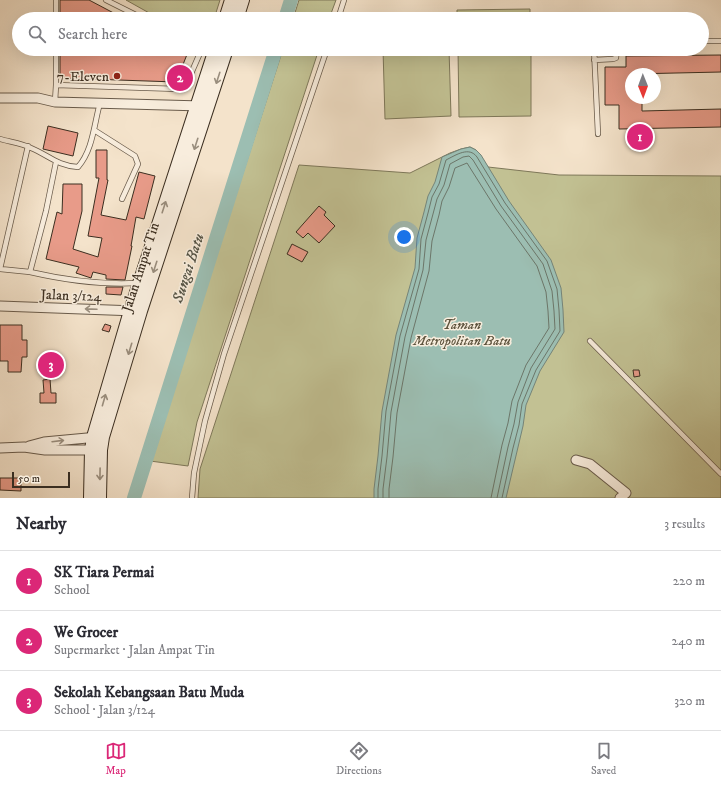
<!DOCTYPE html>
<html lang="en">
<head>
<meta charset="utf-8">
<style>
  :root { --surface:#fff; --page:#f2f2f3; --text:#2b2b33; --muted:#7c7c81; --line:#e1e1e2; --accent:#db2777 }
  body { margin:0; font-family:"IM FELL DW Pica",serif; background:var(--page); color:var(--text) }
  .compass { position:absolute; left:625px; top:68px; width:36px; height:36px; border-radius:50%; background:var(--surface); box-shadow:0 4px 16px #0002; rotate:179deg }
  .scale { position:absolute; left:12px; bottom:10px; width:58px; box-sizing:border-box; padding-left:4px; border:2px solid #3b2e20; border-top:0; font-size:11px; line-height:14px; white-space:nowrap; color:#3b2e20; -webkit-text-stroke:3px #f8eddd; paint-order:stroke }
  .you { position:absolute; left:404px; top:237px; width:14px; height:14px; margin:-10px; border:3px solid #fff; border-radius:50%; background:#1a73e8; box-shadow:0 0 0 6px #1a73e833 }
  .badge { display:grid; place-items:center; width:26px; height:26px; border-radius:50%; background:var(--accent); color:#fff; font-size:13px; font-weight:700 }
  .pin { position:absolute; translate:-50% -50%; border:2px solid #fff; box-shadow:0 1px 4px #0006 }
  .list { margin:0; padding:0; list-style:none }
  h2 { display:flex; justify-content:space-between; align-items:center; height:52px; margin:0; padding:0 16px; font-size:17px }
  h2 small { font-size:13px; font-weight:400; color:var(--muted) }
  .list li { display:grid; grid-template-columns:26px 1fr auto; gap:12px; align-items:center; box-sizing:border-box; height:60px; padding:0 16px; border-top:1px solid var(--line) }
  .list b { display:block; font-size:15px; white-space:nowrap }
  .list p { margin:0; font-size:13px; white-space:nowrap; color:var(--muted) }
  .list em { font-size:13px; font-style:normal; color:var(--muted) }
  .icon { flex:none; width:22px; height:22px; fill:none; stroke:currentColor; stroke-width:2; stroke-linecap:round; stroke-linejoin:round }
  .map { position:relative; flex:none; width:721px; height:498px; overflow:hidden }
  .search { position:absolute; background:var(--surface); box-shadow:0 4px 16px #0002; left:12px; right:12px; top:12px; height:44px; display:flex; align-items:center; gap:10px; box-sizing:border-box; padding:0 14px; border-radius:22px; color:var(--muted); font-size:15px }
  .sheet { height:232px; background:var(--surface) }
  nav { display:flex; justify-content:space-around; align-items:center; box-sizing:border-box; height:56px; border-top:1px solid var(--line); background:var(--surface); font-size:11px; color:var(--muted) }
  nav a { display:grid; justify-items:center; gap:2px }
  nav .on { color:var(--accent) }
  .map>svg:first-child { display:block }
</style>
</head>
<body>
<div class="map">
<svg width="721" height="498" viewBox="0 0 721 498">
  <rect width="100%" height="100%" fill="#f4e3cb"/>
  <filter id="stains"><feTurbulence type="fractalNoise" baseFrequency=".005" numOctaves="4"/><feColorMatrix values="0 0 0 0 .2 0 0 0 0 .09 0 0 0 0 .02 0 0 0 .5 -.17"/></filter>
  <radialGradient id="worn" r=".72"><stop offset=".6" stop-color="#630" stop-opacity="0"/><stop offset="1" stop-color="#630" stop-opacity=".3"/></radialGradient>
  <path fill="#c2c193" stroke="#7e785a" d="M126 0H220L214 19H160Z
    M299 0H336L329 19H293Z
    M530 9V19H457V10Z
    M283 49H319L197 422 188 466 150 461Z
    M383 49H449L451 116 385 119Z
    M458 49H531V116L459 117Z
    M470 147 476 150 488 167 559 175 721 176V498H198L200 469 299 165 410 173 450 153 461 149Z"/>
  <path fill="#9cbeb2" stroke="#758478" d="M470 147 476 150 481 155 509 201 551 260 561 288 563 310 564 332 540 371 526 405 523 426 506 498H374V489L378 456 382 411 396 335 415 268 417 238 424 212 428 196 435 182 442 157 461 149Z"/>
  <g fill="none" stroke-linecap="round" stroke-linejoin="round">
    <path stroke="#6c7669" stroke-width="1" d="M378 498V489L382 456 386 411 400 336 419 269 421 239 428 213 432 197 439 184 446 160C456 155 469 146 477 157L505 203 547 261 557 289 559 310 560 331 536 370 522 404 519 425 513 448 502 498
      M383 498V489L387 457 391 412 405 337 423 270 426 240 433 214 437 199 444 185 450 164 463 157 469 156 473 160 501 206 543 264 552 291 554 311 555 329 531 368 518 402 514 424 508 447 497 498
      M389 498V489L393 457 397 413 411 338 429 271 432 241 439 215 442 201 449 187 455 168 467 163 496 209 537 266 546 292 548 311 549 328 526 365 512 401 508 423 502 445 491 498"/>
    <path stroke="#9cbeb2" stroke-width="14" d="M285 19 291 0
      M134 498 276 49"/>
  </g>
  <path fill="#e89b89" stroke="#3b2e20" d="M60 0H89L125 19H60Z
    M60 49H183L188 52 176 82 60 78Z
    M721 55V72L631 74V98H642V111L721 109V127L619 129V105H605V67H626V56Z
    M48 126 78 133 73 156 43 149Z
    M96 150H107V180H108L101 215 126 220 139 172 155 176 144 219 136 217 131 246H132L125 280 106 279V275L93 272 91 278 76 273 79 267 46 259 57 212 62 214 63 184H82V211L73 249 98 257 102 238 88 236 99 178H96Z
    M319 206 326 212 324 215 335 226 319 243 308 233 303 238 296 232Z
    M292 244 308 252 302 262 287 254Z
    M106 287H123L121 295 106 294Z
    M105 324 111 326 109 332 102 330Z
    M0 325H22V340H27V357H22L21 372H8V361H0Z
    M633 370H639L640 376 634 377Z
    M50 379 51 393H56V403H40V393H44L43 380Z
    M0 478H21V491L0 490Z"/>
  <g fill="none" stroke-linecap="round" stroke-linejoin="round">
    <g stroke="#695b4b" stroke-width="6">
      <path id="lane" d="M106 0 144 19
        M56 19V0
        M338 19 344 0
        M702 41H721
        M56 49V85L178 89 183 88 186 85 200 53V49
        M594 49 598 134
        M594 60 613 59 616 58 617 49
        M55 102 56 85
        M94 130 135 156 138 164 122 199
        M0 139C10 142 21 143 31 148 48 155 58 166 78 167 93 150 94 124 100 103
        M28 146 0 269 30 272
        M56 162 46 211 30 272C65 280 101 285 137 283
        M590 341 721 474
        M192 498 194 473 205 421 224 354 327 49"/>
    </g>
    <g stroke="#695b4b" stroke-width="11">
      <path id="street" d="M0 98H38L55 102 202 106
        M0 306 136 311
        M29 446 44 442 98 437
        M0 448 24 447 45 450H96
        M576 460 590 464 626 493 620 498"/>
    </g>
    <g stroke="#3b2e20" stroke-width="14">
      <path id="secondary" d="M225 19 231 0
        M237 19 243 0
        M90 498 91 450 93 437 130 311 215 49
        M100 498 101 450 103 437 141 311 227 49"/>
    </g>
    <use href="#lane" stroke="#f8eddd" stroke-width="4.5"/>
    <use href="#street" stroke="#f8eddd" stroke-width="9"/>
    <use href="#secondary" stroke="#f8eddd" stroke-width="12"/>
  </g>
  <defs><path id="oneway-shaft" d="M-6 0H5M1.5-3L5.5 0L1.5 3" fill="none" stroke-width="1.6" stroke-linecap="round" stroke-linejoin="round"/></defs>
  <g stroke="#9a8e7e">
    <use href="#oneway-shaft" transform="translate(218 78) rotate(108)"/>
    <use href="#oneway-shaft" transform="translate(196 144) rotate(108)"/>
    <use href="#oneway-shaft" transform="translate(164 207) rotate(-72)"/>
    <use href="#oneway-shaft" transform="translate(155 267) rotate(108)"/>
    <use href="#oneway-shaft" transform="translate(91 309) rotate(-178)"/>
    <use href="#oneway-shaft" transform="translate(130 349) rotate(107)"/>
    <use href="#oneway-shaft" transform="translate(104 400) rotate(-74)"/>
    <use href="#oneway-shaft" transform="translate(58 441) rotate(-7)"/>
    <use href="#oneway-shaft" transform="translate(100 474) rotate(91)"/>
  </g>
  <circle fill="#8f2418" stroke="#f8eddd" stroke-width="1.5" cx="117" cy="76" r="4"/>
  <g text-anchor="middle" stroke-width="3" stroke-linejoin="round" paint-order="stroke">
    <g font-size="14" fill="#3b2e20" stroke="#f8eddd" text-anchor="end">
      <text x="109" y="81">7-Eleven</text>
    </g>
    <g font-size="14" fill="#3b2e20" stroke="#f8eddd">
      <text transform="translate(140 267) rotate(-72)" y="5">Jalan Ampat Tin</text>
      <text transform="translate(71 295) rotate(2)" y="5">Jalan 3/124</text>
    </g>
    <g font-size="14" font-style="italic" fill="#5d533d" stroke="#f8eddd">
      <text x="462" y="329">Taman<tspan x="462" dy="16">Metropolitan Batu</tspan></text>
    </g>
    <g font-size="15" font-style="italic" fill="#535244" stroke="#f8eddd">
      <text transform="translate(188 268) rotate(-72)" y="5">Sungai Batu</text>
    </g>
  </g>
  <rect width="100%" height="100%" filter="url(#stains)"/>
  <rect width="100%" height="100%" fill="url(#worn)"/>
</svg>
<svg class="compass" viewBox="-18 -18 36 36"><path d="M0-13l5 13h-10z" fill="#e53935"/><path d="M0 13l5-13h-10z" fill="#7c7c81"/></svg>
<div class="scale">50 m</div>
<div class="you"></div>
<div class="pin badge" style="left:640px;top:137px">1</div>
<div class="pin badge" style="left:180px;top:78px">2</div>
<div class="pin badge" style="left:51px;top:365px">3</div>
<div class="search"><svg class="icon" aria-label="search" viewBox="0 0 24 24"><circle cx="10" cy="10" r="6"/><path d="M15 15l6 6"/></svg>Search here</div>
</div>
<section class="sheet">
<h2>Nearby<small>3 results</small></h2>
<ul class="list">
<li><span class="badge">1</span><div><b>SK Tiara Permai</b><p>School</p></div><em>220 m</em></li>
<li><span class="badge">2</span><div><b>We Grocer</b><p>Supermarket · Jalan Ampat Tin</p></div><em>240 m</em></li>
<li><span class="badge">3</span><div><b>Sekolah Kebangsaan Batu Muda</b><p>School · Jalan 3/124</p></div><em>320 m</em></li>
</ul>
</section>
<nav>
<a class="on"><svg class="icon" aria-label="map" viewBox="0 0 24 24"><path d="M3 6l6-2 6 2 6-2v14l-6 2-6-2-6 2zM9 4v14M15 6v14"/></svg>Map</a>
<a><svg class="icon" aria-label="directions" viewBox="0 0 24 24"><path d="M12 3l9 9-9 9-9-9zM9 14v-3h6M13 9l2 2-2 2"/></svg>Directions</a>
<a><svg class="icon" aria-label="saved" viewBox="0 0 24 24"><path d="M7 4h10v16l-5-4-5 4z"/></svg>Saved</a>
</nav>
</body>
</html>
